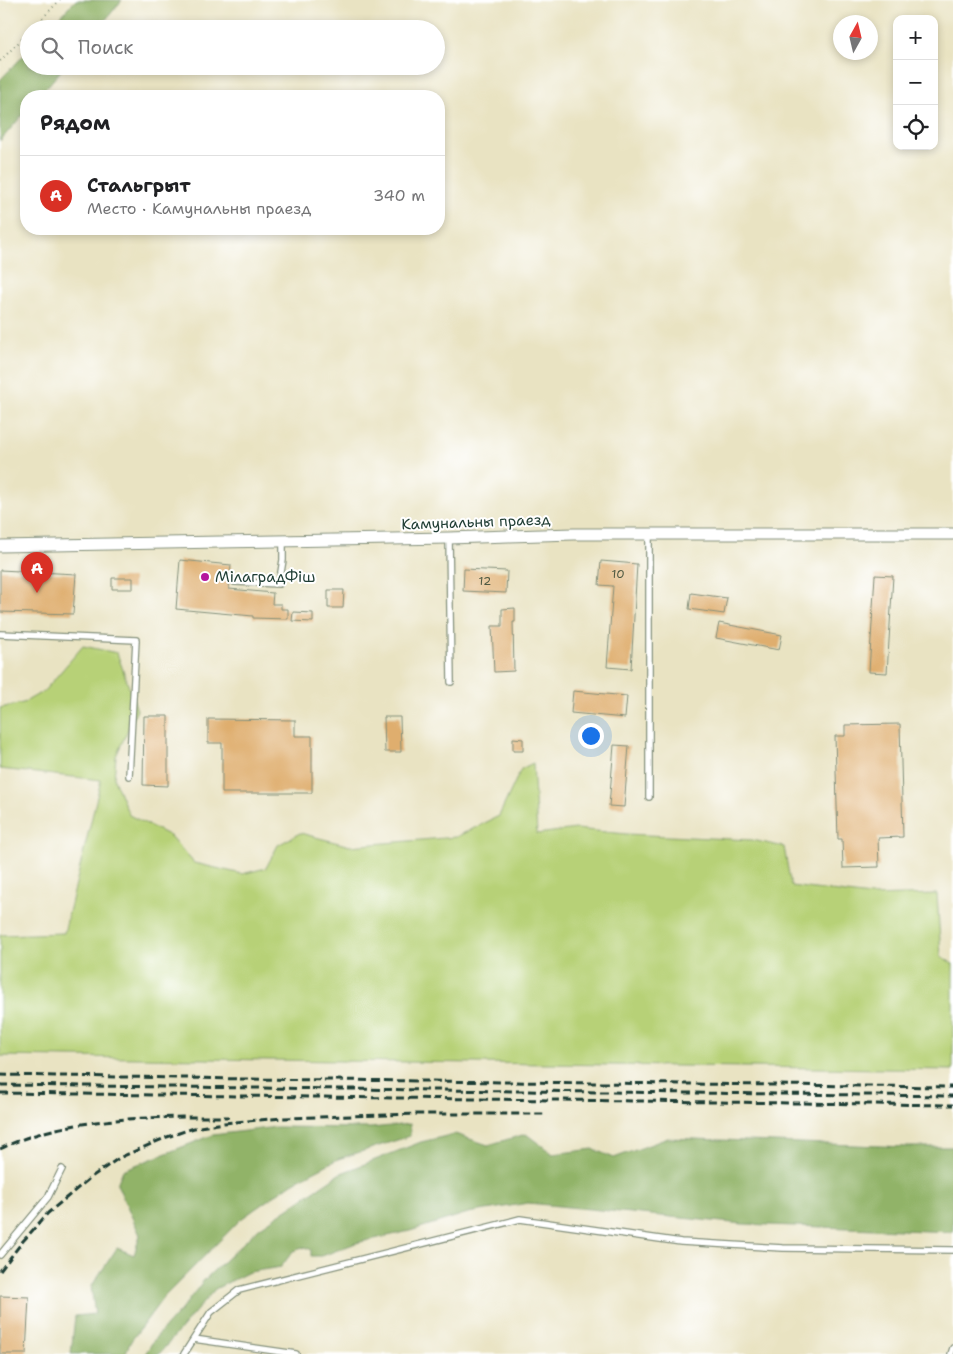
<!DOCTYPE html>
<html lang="ru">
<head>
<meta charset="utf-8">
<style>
  :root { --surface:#fff; --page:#f6f6f6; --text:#202124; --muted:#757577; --line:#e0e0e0; --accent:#d93025 }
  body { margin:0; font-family:"Shantell Sans",sans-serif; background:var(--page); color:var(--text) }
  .controls { position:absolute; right:15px; top:15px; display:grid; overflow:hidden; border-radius:10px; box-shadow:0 2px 8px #0003 }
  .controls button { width:45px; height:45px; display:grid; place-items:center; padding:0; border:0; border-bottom:1px solid var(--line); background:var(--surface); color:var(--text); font:25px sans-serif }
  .compass { position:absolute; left:833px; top:15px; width:45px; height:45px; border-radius:50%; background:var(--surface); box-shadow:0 2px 8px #0003; rotate:8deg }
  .you { position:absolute; left:590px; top:735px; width:18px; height:18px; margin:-12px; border:4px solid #fff; border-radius:50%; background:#1a73e8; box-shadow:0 0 0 8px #1a73e833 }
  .badge { display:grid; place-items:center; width:32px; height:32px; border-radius:50%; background:var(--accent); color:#fff; font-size:16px; font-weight:700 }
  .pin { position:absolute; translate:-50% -41px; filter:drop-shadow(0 1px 2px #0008) }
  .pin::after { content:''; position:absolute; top:26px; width:18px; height:15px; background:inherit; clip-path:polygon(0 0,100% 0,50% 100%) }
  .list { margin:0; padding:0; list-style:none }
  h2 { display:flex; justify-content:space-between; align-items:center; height:65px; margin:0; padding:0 20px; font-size:21px }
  h2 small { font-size:16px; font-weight:400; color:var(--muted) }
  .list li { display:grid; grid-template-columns:32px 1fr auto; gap:15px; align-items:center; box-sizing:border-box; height:80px; padding:0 20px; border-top:1px solid var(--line) }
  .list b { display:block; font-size:19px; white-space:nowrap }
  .list p { margin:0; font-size:16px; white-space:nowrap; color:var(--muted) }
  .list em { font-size:16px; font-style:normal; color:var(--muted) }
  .icon { flex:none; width:28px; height:28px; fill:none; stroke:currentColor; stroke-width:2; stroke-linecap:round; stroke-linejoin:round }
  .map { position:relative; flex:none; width:953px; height:1354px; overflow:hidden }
  .search { position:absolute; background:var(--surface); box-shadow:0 2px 8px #0003; left:20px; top:20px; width:425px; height:55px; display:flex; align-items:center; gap:12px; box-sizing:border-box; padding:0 18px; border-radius:28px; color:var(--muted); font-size:19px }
  .panel { position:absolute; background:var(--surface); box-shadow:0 2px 8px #0003; left:20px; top:90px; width:425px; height:145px; border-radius:20px }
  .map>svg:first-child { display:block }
</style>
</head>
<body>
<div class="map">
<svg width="953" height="1354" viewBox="0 0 953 1354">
  <rect width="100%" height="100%" fill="#fff"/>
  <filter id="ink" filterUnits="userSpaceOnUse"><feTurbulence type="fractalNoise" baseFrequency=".02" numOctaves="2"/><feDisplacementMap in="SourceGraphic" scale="10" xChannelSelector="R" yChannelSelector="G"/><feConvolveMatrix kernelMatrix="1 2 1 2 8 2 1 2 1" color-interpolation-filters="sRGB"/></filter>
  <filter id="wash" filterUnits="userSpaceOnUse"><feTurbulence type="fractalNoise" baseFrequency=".0096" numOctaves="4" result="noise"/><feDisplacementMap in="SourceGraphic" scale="20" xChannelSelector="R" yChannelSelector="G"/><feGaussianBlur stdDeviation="1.12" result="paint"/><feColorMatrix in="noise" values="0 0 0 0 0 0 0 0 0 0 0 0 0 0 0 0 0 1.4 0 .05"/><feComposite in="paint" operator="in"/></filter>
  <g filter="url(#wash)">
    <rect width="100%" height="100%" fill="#e9e3c2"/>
    <path fill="#b7d177" stroke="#6b8756" d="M83 646 117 653 137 710 116 756 114 779 129 815 170 836 194 863 242 874 266 868 278 845 300 833 350 846 456 837 499 816 521 769 533 763 537 834 576 829 626 834 752 840 784 847 791 886 870 896 937 894 941 956 953 964V1070L0 1056V935L64 933 101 780 0 769V708L23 703 44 691Z"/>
    <path fill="#91b368" stroke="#58784e" d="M76 0H122L98 29H48Z
      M29 50V66H65L39 96H26V111L0 141V80Z
      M410 1124V1136L338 1159 292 1183 241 1219 163 1298 131 1341 125 1354H71L75 1316 95 1314 91 1287 117 1248 134 1255 140 1235 117 1184 123 1170 213 1135 277 1127 371 1128Z
      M455 1134 488 1145 526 1134 553 1154 593 1149 614 1158 668 1138 907 1147H953V1232L743 1224 528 1203 468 1213 410 1231 356 1243 322 1256H311V1250L306 1247 293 1251 281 1267 249 1272 215 1289 159 1354H145L156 1337 181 1310 204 1280 259 1228 339 1174 421 1142Z"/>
    <g id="blocks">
      <path fill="#dfae6e" d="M180 560 231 565 229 589 273 593 272 604H281V609H288V619L253 618V616L176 609Z
        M601 561 637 564 631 669 607 667 613 586 599 585Z
        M464 569 507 571 506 593 463 591Z
        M0 570 76 574 73 614 0 612Z
        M875 575 893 576 887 673 869 672Z
        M112 578H133V589H112Z
        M328 590H344L343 608H328Z
        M691 593 727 598 724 614 689 609Z
        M515 608V622H513L514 671 494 672 492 626H502V609Z
        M293 612 313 613V622L292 621Z
        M719 623 782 635 779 650 716 638Z
        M573 691 627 696 625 718 571 713Z
        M144 716H168V786L143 785Z
        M384 717H400L401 752H385Z
        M208 719 295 720V736H312V793H222V743H208Z
        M900 724 903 837 878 838 879 867 843 868 842 839H838L835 736H845V725Z
        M513 738 523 739V751H513Z
        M614 745 629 746 624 807 609 806Z
        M0 1296 29 1297 26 1354H0Z"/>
    </g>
  </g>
  <g filter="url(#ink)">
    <use href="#blocks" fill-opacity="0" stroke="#84907b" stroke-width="1"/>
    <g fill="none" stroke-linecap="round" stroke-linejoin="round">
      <g stroke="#84907b" stroke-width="8">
        <path id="lane" d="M449 538 451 682
          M235 582 279 584 283 560V541
          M0 634 136 640 129 776
          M649 797V534
          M0 1255 48 1197 62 1169
          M194 1339 296 1354
          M184 1354 211 1312 239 1290 520 1219 681 1242 783 1248 953 1250
          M951 1354 953 1348"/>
      </g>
      <g stroke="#84907b" stroke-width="13">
        <path id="street" d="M0 546 449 538 573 534H953"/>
      </g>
      <path stroke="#84907b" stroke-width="2" stroke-dasharray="1 4" stroke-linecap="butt" d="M32 29 60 0
        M0 61 29 32"/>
      <use href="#lane" stroke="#fff" stroke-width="5.5"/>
      <use href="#street" stroke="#fff" stroke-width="11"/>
      <path stroke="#1f3d34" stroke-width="3" stroke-dasharray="8 4" stroke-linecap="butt" d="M0 1075 244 1079 953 1087
        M0 1085 953 1096
        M0 1093 953 1105
        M0 1149C68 1115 155 1117 229 1117
        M0 1271 23 1241 48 1213 90 1178 119 1158 167 1137 194 1128 224 1123 283 1118 417 1114H546"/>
    </g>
  </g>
  <circle fill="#b5179e" stroke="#fff" stroke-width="2" cx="205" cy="577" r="5"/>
  <g text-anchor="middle" stroke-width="4" stroke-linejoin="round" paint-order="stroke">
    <g font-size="12" fill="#4f5942">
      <text x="618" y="578">10</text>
      <text x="485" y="585">12</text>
    </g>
    <g font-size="15" fill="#1f3d34" stroke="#fff">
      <text transform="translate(476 522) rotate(-2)" y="5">Камунальны праезд</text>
    </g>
    <g font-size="15" fill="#1f3d34" stroke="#fff" text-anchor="start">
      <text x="215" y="582">МілаградФіш</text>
    </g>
  </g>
</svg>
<div class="controls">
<button>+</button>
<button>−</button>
<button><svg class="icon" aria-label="locate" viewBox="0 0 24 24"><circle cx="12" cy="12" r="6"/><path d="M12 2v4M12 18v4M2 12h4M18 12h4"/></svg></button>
</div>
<svg class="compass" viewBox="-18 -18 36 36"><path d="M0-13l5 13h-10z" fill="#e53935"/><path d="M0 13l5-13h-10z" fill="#757577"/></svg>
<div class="you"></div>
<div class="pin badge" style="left:37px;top:593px">A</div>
<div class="search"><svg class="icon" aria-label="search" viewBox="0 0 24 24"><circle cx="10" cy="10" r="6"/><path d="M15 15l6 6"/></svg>Поиск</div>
<section class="panel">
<h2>Рядом<small></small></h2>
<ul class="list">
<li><span class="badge">A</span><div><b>Стальгрыт</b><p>Место · Камунальны праезд</p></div><em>340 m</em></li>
</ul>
</section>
</div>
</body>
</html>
